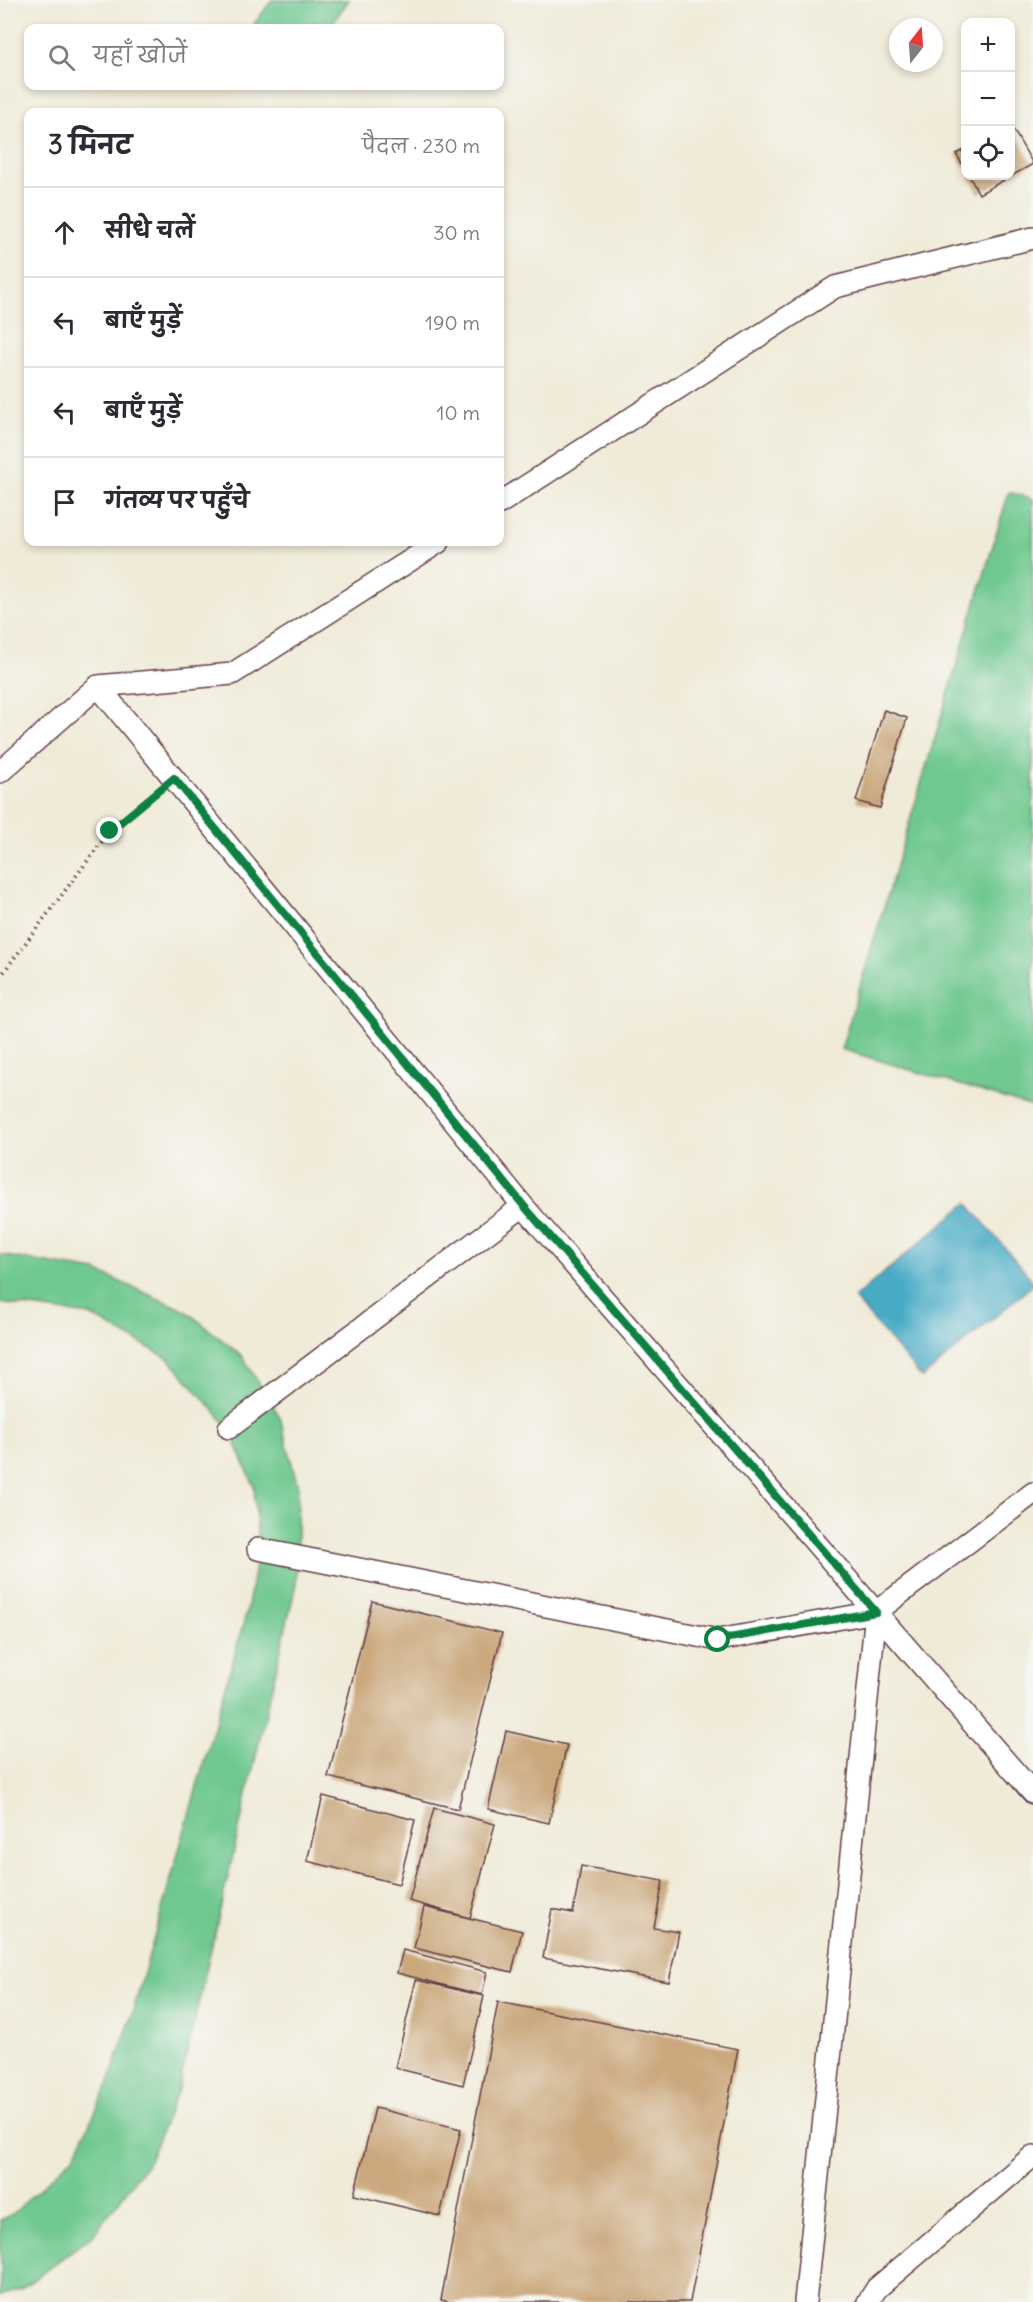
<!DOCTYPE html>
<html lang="hi">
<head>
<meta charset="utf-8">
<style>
  :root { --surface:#fff; --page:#f2f2f3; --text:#2b2b33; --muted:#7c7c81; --line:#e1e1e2 }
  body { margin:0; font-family:Delius,"Playpen Sans Deva",sans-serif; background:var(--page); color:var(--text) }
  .controls { position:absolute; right:18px; top:18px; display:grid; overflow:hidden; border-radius:12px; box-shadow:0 3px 9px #0003 }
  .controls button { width:54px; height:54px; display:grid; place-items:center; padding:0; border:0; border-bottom:2px solid var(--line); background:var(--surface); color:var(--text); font:30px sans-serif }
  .compass { position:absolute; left:889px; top:18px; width:54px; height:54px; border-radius:50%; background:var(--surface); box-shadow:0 3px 9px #0003; rotate:17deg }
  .stop { position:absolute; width:18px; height:18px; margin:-14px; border:4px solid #0b8043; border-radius:50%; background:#fff }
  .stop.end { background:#0b8043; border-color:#fff; box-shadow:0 2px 6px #0008 }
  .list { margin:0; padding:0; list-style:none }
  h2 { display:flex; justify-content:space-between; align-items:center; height:78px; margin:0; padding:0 24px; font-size:26px }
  h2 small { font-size:20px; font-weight:400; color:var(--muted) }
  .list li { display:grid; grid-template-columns:39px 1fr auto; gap:18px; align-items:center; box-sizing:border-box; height:90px; padding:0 24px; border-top:2px solid var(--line) }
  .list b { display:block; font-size:22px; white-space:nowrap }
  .list em { font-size:20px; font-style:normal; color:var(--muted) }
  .icon { flex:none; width:33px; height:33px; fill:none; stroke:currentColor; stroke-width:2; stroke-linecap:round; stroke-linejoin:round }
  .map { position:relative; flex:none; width:1033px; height:2302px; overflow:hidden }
  .search { position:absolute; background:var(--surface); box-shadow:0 3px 9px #0003; left:24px; top:24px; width:480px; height:66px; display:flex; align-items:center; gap:15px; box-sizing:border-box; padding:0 21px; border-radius:12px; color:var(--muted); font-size:22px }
  .panel { position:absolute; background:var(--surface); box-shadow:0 3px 9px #0003; left:24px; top:108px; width:480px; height:438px; border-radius:12px }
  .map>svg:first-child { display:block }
</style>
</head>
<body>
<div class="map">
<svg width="1033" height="2302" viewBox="0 0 1033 2302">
  <rect width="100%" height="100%" fill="#f6f6f2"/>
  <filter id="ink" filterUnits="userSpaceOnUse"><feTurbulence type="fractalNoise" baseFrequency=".0167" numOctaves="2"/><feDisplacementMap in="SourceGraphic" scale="12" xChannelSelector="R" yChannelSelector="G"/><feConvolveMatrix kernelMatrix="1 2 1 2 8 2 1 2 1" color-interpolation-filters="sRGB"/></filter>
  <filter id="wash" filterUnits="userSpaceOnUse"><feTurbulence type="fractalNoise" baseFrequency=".008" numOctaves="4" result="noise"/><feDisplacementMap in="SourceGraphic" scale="24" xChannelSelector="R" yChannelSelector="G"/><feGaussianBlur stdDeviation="1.35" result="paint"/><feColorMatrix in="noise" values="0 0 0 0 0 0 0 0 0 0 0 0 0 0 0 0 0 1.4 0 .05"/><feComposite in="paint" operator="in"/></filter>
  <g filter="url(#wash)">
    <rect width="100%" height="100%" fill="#f0ebd8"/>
    <path fill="#6ec88f" stroke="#5c745d" stroke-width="1.5" d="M272 0H349L329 28H260L254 24Z
      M1009 492 1033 499V1107L841 1049Z
      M0 1255 96 1271 186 1311 242 1356 280 1417 298 1487 296 1584 179 2087 149 2161 94 2234 20 2290 0 2296V2220L14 2213 74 2156 107 2087 132 2015 247 1611 258 1549 254 1486 229 1428 169 1359 90 1315 0 1303Z"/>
    <path fill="#46abc6" stroke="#486578" stroke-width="1.5" d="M967 1203 1033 1281V1285L922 1378 854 1298Z"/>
    <g id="blocks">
      <path fill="#caa77c" d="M1010 124 1033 164 979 194 969 176H1010Z
        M966 149V170L956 154Z
        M884 710 907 718 880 808 856 801Z
        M372 1601 502 1633 458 1809 328 1777Z
        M506 1731 567 1745 549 1823 488 1809Z
        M323 1796 415 1820 399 1884 307 1861Z
        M434 1808 495 1824 470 1918 409 1901Z
        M581 1866 663 1881 654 1928 679 1932 669 1982 543 1958 552 1909 573 1913Z
        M424 1907 522 1931 512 1972 414 1948Z
        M403 1950 487 1972 482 1995 397 1973Z
        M416 1980 484 1996 463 2085 395 2068Z
        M498 2002 738 2049 690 2302H449L441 2300Z
        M375 2108 461 2129 440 2216 354 2195Z"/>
    </g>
  </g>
  <g filter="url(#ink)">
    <use href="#blocks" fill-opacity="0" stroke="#633e45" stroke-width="1.5"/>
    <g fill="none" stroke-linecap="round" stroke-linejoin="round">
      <g stroke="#633e45" stroke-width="24">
        <path id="lane" d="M500 503 835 287 1033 238
          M98 686 523 1206 1033 1793
          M0 772 98 686 232 674 439 542
          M229 1428 523 1206
          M258 1549 718 1640 876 1612 1033 1493
          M805 2302 876 1612
          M868 2302 877 2288 1033 2156"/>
      </g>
      <path stroke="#633e45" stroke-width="4" stroke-dasharray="1.5 4.5" stroke-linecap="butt" d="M0 977 110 831 150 798"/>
      <use href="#lane" stroke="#fff" stroke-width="21"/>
    </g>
  </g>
  <g fill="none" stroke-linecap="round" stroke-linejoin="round" filter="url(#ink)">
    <path stroke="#0b8043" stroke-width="8" d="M110 831 174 778 524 1206 876 1612 718 1640"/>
  </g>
</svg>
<div class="controls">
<button>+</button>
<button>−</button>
<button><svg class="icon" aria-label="locate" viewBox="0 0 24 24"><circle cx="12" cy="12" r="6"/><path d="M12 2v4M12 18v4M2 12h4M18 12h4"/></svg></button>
</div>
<svg class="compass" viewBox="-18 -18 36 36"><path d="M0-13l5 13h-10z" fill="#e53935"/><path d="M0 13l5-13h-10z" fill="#7c7c81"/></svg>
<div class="stop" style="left:718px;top:1640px"></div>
<div class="stop end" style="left:110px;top:831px"></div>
<div class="search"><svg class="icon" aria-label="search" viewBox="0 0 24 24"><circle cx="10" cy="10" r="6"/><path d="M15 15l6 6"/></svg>यहाँ खोजें</div>
<section class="panel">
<h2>3 मिनट<small>पैदल · 230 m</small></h2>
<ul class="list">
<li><svg class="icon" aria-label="ahead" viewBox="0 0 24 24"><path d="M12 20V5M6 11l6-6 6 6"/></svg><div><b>सीधे चलें</b></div><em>30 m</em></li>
<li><svg class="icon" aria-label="left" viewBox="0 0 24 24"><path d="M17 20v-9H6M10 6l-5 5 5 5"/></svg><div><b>बाएँ मुड़ें</b></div><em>190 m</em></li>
<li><svg class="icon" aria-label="left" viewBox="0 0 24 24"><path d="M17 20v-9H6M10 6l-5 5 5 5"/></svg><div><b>बाएँ मुड़ें</b></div><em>10 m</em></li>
<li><svg class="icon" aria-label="arrive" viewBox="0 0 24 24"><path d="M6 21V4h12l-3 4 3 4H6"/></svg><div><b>गंतव्य पर पहुँचे</b></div></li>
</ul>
</section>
</div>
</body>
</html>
